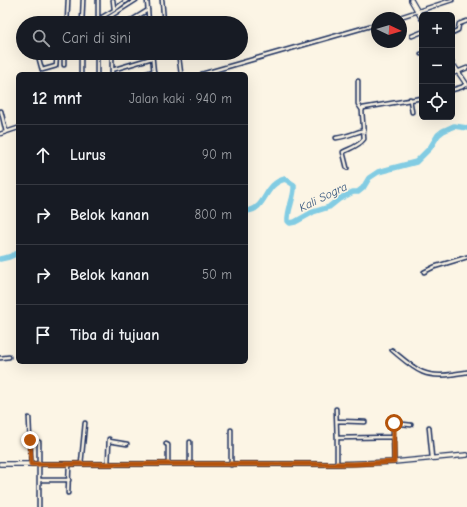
<!DOCTYPE html>
<html lang="id">
<head>
<meta charset="utf-8">
<style>
  :root { --surface:#171b24; --page:#20242c; --text:#f1f3f6; --muted:#9ea1a6; --line:#363941 }
  body { margin:0; font-family:"Comic Neue",sans-serif; background:var(--page); color:var(--text) }
  .controls { position:absolute; right:12px; top:12px; display:grid; overflow:hidden; border-radius:6px; box-shadow:0 4px 16px #0002 }
  .controls button { width:36px; height:36px; display:grid; place-items:center; padding:0; border:0; border-bottom:1px solid var(--line); background:var(--surface); color:var(--text); font:20px sans-serif }
  .compass { position:absolute; left:371px; top:12px; width:36px; height:36px; border-radius:50%; background:var(--surface); box-shadow:0 4px 16px #0002; rotate:94deg }
  .stop { position:absolute; width:12px; height:12px; margin:-9px; border:3px solid #b45309; border-radius:50%; background:#fff }
  .stop.end { background:#b45309; border-color:#fff; box-shadow:0 1px 4px #0008 }
  .list { margin:0; padding:0; list-style:none }
  h2 { display:flex; justify-content:space-between; align-items:center; height:52px; margin:0; padding:0 16px; font-size:17px }
  h2 small { font-size:13px; font-weight:400; color:var(--muted) }
  .list li { display:grid; grid-template-columns:26px 1fr auto; gap:12px; align-items:center; box-sizing:border-box; height:60px; padding:0 16px; border-top:1px solid var(--line) }
  .list b { display:block; font-size:15px; white-space:nowrap }
  .list em { font-size:13px; font-style:normal; color:var(--muted) }
  .icon { flex:none; width:22px; height:22px; fill:none; stroke:currentColor; stroke-width:2; stroke-linecap:round; stroke-linejoin:round }
  .map { position:relative; flex:none; width:467px; height:507px; overflow:hidden }
  .search { position:absolute; background:var(--surface); box-shadow:0 4px 16px #0002; left:16px; top:16px; width:232px; height:44px; display:flex; align-items:center; gap:10px; box-sizing:border-box; padding:0 14px; border-radius:22px; color:var(--muted); font-size:15px }
  .panel { position:absolute; background:var(--surface); box-shadow:0 4px 16px #0002; left:16px; top:72px; width:232px; height:292px; border-radius:6px }
  .map>svg:first-child { display:block }
</style>
</head>
<body>
<div class="map">
<svg width="467" height="507" viewBox="0 0 467 507">
  <rect width="100%" height="100%" fill="#fcf5e5"/>
  <filter id="ink" filterUnits="userSpaceOnUse"><feTurbulence type="fractalNoise" baseFrequency=".025" numOctaves="2"/><feDisplacementMap in="SourceGraphic" scale="8" xChannelSelector="R" yChannelSelector="G"/><feConvolveMatrix kernelMatrix="1 2 1 2 8 2 1 2 1" color-interpolation-filters="sRGB"/></filter>
  <g filter="url(#ink)">
    <g fill="none" stroke-linecap="round" stroke-linejoin="round">
      <path stroke="#82cce3" stroke-width="5.5" d="M246 211C267 210 263 184 285 179L294 185C295 198 287 209 288 221L290 223 295 222 313 212 329 207 339 199 353 192H358L363 188 369 178 378 172 416 162 430 148 438 135 443 131 454 126 467 128
        M0 259 9 257 18 253"/>
      <g stroke="#1b2f5e" stroke-width="5.5">
        <path id="street" d="M113 0 114 9
          M147 0 149 23
          M162 0 164 23
          M397 18 452 0
          M67 23 68 0
          M82 23 83 0
          M92 23 114 10 127 0
          M98 23V0
          M100 23 136 0
          M127 23 148 10
          M452 33 458 30 459 24 467 21
          M412 36 422 32
          M57 53 40 57 39 59 42 70 56 66 57 53
          M152 53 154 74
          M421 54H422
          M112 55 120 53
          M179 58 181 74
          M64 65V53
          M112 70 152 58
          M81 74V53
          M97 74V53
          M112 74V53
          M144 74 154 71
          M202 74 377 24
          M452 74 467 68
          M358 81V104L362 110
          M452 90 462 87 466 84
          M410 99 412 112
          M1 111 6 132
          M0 134 18 128
          M336 138C346 137 354 133 364 130
          M347 168 343 152C351 148 359 146 364 139L362 111 363 108 422 98
          M424 272 434 267 467 257
          M392 350C415 369 423 379 454 374 459 373 463 373 467 372
          M0 358 9 357
          M336 409 337 438
          M29 418 31 464
          M337 421 365 422
          M429 427 432 458
          M109 441 127 444
          M39 442V507
          M166 444 168 445V464
          M394 462 393 424 394 423 411 425
          M81 464 85 423
          M108 464 109 439
          M190 464V442
          M337 464V438L393 437
          M231 465V430
          M39 480H69
          M68 493 69 464"/>
      </g>
      <g stroke="#1b2f5e" stroke-width="6">
        <path id="secondary" d="M411 0 422 19
          M452 63 467 85
          M0 464H337L394 462 467 455"/>
      </g>
      <use href="#street" stroke="#fcf5e5" stroke-width="2.5"/>
      <use href="#secondary" stroke="#fcf5e5" stroke-width="3.5"/>
    </g>
  </g>
  <g fill="none" stroke-linecap="round" stroke-linejoin="round" filter="url(#ink)">
    <path stroke="#b45309" stroke-width="5" d="M30 440 31 464H354L394 462V423"/>
  </g>
  <g text-anchor="middle" stroke-width="3" stroke-linejoin="round" paint-order="stroke">
    <g font-size="12" font-style="italic" fill="#35567f" stroke="#fcf5e5">
      <text transform="translate(323 197) rotate(-26)" y="4">Kali Sogra</text>
    </g>
  </g>
</svg>
<div class="controls">
<button>+</button>
<button>−</button>
<button><svg class="icon" aria-label="locate" viewBox="0 0 24 24"><circle cx="12" cy="12" r="6"/><path d="M12 2v4M12 18v4M2 12h4M18 12h4"/></svg></button>
</div>
<svg class="compass" viewBox="-18 -18 36 36"><path d="M0-13l5 13h-10z" fill="#e53935"/><path d="M0 13l5-13h-10z" fill="#9ea1a6"/></svg>
<div class="stop" style="left:394px;top:423px"></div>
<div class="stop end" style="left:30px;top:440px"></div>
<div class="search"><svg class="icon" aria-label="search" viewBox="0 0 24 24"><circle cx="10" cy="10" r="6"/><path d="M15 15l6 6"/></svg>Cari di sini</div>
<section class="panel">
<h2>12 mnt<small>Jalan kaki · 940 m</small></h2>
<ul class="list">
<li><svg class="icon" aria-label="ahead" viewBox="0 0 24 24"><path d="M12 20V5M6 11l6-6 6 6"/></svg><div><b>Lurus</b></div><em>90 m</em></li>
<li><svg class="icon" aria-label="right" viewBox="0 0 24 24"><path d="M7 20v-9h11M14 6l5 5-5 5"/></svg><div><b>Belok kanan</b></div><em>800 m</em></li>
<li><svg class="icon" aria-label="right" viewBox="0 0 24 24"><path d="M7 20v-9h11M14 6l5 5-5 5"/></svg><div><b>Belok kanan</b></div><em>50 m</em></li>
<li><svg class="icon" aria-label="arrive" viewBox="0 0 24 24"><path d="M6 21V4h12l-3 4 3 4H6"/></svg><div><b>Tiba di tujuan</b></div></li>
</ul>
</section>
</div>
</body>
</html>
